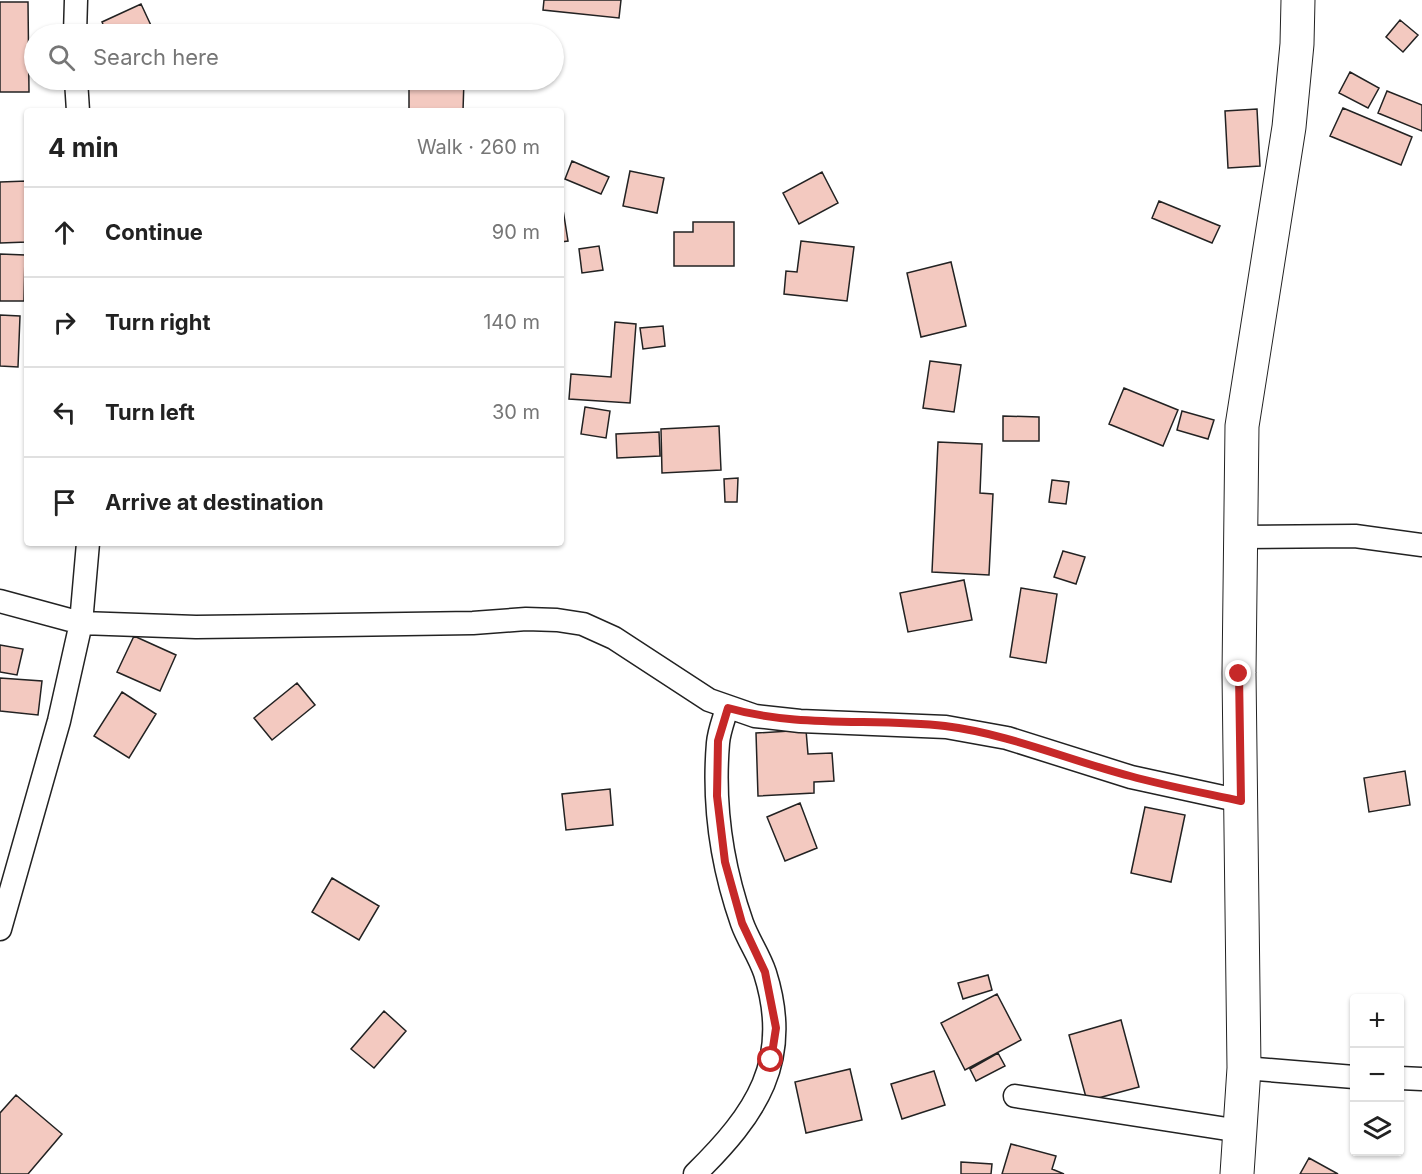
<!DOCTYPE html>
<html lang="en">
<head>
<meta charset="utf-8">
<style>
  :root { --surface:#fff; --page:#f6f6f6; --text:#222; --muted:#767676; --line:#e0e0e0 }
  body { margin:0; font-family:Inter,sans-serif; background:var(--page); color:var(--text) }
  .controls { position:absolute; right:18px; bottom:18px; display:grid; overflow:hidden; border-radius:6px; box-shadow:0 2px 4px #0004 }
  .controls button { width:54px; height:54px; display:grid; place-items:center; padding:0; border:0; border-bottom:2px solid var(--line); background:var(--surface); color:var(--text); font:30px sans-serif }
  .stop { position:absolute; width:18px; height:18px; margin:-14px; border:4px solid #c62828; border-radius:50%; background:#fff }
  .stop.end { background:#c62828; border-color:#fff; box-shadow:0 2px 6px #0008 }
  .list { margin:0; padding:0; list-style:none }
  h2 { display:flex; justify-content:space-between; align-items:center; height:78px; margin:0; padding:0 24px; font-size:26px }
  h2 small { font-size:20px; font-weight:400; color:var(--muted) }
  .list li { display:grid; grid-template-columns:39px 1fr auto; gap:18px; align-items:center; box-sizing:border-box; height:90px; padding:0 24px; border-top:2px solid var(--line) }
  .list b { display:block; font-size:22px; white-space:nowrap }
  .list em { font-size:20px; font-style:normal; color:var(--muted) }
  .icon { flex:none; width:33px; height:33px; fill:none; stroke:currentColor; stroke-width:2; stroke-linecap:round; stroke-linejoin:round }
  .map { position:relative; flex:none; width:1422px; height:1174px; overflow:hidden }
  .search { position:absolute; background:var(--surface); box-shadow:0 2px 4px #0004; left:24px; top:24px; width:540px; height:66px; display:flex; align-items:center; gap:15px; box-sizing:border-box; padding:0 21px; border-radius:33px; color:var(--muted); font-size:22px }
  .panel { position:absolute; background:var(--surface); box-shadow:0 2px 4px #0004; left:24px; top:108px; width:540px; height:438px; border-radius:6px }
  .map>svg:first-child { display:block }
</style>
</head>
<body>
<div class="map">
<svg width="1422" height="1174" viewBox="0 0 1422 1174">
  <rect width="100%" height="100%" fill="#fff"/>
  <path fill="#f3c9c0" stroke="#222" stroke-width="1.5" d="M544 0H621L619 18 543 10Z
    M0 2H28L29 92H0Z
    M141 4 155 34H107L102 22Z
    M1400 20 1418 35 1403 52 1386 37Z
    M1350 72 1379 88 1368 108 1339 93Z
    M409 80H464L463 111H409Z
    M1387 91 1422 105V131L1378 113Z
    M1343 108 1412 137 1401 165 1330 136Z
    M1257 109 1260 166 1228 168 1225 111Z
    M572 161 609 177 601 194 565 179Z
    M630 171 664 178 657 213 623 206Z
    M822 172 838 203 799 224 783 193Z
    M27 181V242L0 243V182Z
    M561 197 568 241 561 242Z
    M1159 201 1220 226 1212 243 1152 218Z
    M693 222H734V266H674V232H693Z
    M801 241 854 247 847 301 784 294 786 271 797 272Z
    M599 246 603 270 582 273 579 249Z
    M0 254 25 255 24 301H0Z
    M951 262 966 326 921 337 907 273Z
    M0 315 20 316 18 367 0 366Z
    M615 322 636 324 630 403 569 399 571 374 611 377Z
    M663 326 665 346 643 349 640 328Z
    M930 361 961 365 954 412 923 408Z
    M1124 388 1178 410 1163 446 1109 424Z
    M585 407 610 411 606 438 581 434Z
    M1182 411 1214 420 1208 439 1177 430Z
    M1003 416 1039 417V441H1003Z
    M719 426 721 470 662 473 661 429Z
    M659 432 660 456 617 458 616 434Z
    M938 442 982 444 980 493 993 494 989 575 932 572Z
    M738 478 737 502H725L724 479Z
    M1052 480 1069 482 1066 504 1049 502Z
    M1063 551 1085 557 1076 584 1054 577Z
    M964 580 972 620 908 632 900 593Z
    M1021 588 1057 594 1046 663 1010 657Z
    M134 636 176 655 160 691 117 672Z
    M0 645 23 649 17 675 0 672Z
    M0 678 42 681 38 715 0 711Z
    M297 683 315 705 272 740 254 718Z
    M122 692 156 714 129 758 94 736Z
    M806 730 808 754 832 753 834 781 814 782V793L758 796 756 733Z
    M1405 771 1410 805 1369 812 1364 778Z
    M610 789 613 825 566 830 562 794Z
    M800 803 817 848 785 861 767 817Z
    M1145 807 1185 815 1171 882 1131 873Z
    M332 878 379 906 359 940 312 912Z
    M988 975 992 990 963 999 958 983Z
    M997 994 1021 1040 965 1070 941 1023Z
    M384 1011 406 1031 374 1068 351 1049Z
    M1121 1020 1139 1087 1087 1101 1069 1035Z
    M998 1053 1005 1066 976 1081 970 1069Z
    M850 1069 862 1120 806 1133 795 1082Z
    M934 1071 945 1105 902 1119 891 1084Z
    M16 1095 62 1134 28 1174H0V1113Z
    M1011 1144 1056 1156 1052 1169 1064 1174H1002Z
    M1309 1158 1338 1174H1300Z
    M961 1162 992 1164 991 1174H961Z"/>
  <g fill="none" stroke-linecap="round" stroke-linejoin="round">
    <g stroke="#222" stroke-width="25">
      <path id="street" d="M75 34 76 0
        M76 80 78 111
        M1239 537 1355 536 1422 545
        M0 601 81 623 196 627 473 623 526 619 557 620 583 624 614 638 709 700 755 716 800 721 946 727 1007 738 1131 777 1241 801
        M0 929 59 721 81 623 88 543
        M1244 1068 1354 1077
        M1400 1078 1422 1079
        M1015 1096 1240 1131
        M695 1174C756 1114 793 1061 765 973 759 955 748 940 742 923 722 866 713 803 718 743 719 731 724 719 727 708"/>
    </g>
    <g stroke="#222" stroke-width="35">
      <path id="secondary" d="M1237 1174 1244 1068 1239 673 1242 426 1289 127 1297 44 1298 0"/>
    </g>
    <use href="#street" stroke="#fff" stroke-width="22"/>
    <use href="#secondary" stroke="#fff" stroke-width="33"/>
  </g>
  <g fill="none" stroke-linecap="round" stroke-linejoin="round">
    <path stroke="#c62828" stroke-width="8" d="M771 1060 776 1028 765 972 742 923 725 862 717 796 718 741 728 708C798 728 872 718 945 726 1009 734 1068 760 1130 776 1166 786 1204 793 1241 801L1239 674"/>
  </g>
</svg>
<div class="controls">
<button>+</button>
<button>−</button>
<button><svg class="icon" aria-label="layers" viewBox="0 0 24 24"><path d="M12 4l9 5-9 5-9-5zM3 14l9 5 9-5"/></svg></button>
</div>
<div class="stop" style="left:771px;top:1060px"></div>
<div class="stop end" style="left:1239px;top:674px"></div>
<div class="search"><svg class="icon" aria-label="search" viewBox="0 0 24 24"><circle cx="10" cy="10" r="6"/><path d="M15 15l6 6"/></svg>Search here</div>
<section class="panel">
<h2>4 min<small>Walk · 260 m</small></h2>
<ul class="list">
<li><svg class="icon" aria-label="ahead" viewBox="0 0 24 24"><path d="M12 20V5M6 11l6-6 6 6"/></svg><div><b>Continue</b></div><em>90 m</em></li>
<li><svg class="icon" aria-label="right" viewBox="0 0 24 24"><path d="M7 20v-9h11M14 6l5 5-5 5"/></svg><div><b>Turn right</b></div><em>140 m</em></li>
<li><svg class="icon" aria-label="left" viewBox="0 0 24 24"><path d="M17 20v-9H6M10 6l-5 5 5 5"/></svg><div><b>Turn left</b></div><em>30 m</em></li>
<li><svg class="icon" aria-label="arrive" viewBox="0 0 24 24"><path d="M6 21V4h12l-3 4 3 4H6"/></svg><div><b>Arrive at destination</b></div></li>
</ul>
</section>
</div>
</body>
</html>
